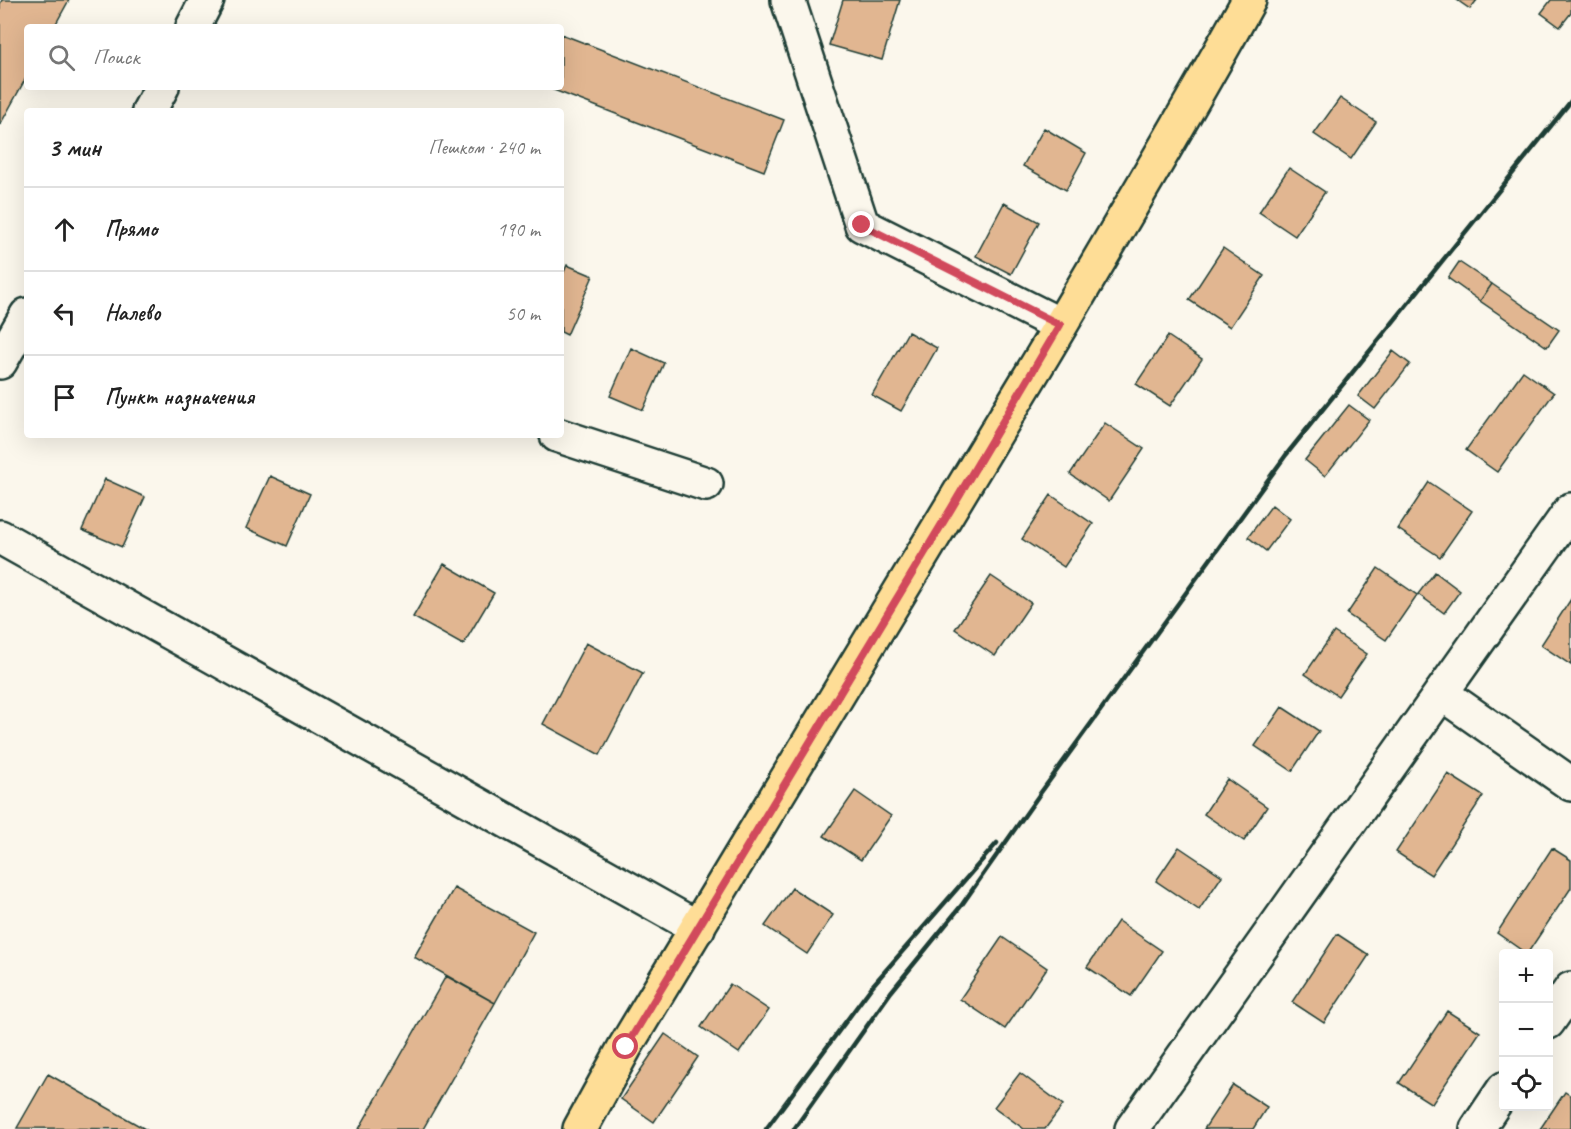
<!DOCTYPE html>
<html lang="ru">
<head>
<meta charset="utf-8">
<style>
  :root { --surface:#fff; --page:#f6f6f6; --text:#222; --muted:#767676; --line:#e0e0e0 }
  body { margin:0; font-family:Caveat,sans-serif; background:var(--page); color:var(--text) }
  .controls { position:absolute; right:18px; bottom:18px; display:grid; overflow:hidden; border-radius:6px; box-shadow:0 6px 24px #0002 }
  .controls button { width:54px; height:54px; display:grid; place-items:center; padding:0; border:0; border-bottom:2px solid var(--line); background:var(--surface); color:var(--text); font:30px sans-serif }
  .stop { position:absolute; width:18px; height:18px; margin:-14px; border:4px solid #d1495b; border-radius:50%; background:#fff }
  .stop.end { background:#d1495b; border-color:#fff; box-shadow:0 2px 6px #0008 }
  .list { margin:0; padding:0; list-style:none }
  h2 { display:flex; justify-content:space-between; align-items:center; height:78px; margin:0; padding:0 24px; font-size:26px }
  h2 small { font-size:20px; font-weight:400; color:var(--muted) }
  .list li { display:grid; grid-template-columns:39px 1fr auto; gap:18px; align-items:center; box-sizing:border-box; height:84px; padding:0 24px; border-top:2px solid var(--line) }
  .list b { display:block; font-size:22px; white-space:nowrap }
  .list em { font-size:20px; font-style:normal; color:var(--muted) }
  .icon { flex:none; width:33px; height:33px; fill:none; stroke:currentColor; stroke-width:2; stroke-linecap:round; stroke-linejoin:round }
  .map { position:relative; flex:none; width:1571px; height:1129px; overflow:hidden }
  .search { position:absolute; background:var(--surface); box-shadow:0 6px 24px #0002; left:24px; top:24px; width:540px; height:66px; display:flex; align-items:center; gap:15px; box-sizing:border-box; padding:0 21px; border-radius:6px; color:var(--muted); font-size:22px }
  .panel { position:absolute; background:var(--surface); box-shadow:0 6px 24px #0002; left:24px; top:108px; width:540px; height:330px; border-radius:6px }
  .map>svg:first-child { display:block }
</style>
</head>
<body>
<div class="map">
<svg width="1571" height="1129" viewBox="0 0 1571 1129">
  <rect width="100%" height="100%" fill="#fbf7ec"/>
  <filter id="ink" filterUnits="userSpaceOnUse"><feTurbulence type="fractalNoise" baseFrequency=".0167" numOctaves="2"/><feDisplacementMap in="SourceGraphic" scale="12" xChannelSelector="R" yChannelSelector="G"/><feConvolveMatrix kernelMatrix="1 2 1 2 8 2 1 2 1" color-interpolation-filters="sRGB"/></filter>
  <g filter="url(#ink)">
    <path fill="#e1b691" stroke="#1f3d34" stroke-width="1.5" d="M2 0H69L54 27H27V76L0 125V4Z
      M843 0H900L882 60 829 45Z
      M1457 0H1477L1470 9Z
      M1551 0H1571V13L1560 27 1541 13Z
      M561 34 784 120 764 171 546 87H561Z
      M1340 98 1376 122 1351 159 1314 134Z
      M1044 128 1086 153 1066 190 1023 166Z
      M1289 168 1325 192 1295 236 1259 212Z
      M1004 203 1039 222 1011 274 976 256Z
      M1223 248 1264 276 1230 327 1189 300Z
      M1459 262 1492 284 1480 301 1448 278Z
      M567 265 593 276 567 335 561 332V279Z
      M1492 284 1559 330 1547 347 1480 301Z
      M908 332 937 348 901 411 872 395Z
      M1168 336 1202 359 1170 406 1136 384Z
      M631 348 664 363 643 410 610 396Z
      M1393 351 1410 364 1375 409 1358 396Z
      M1523 371 1554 393 1497 472 1466 450Z
      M1349 405 1369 420 1325 476 1305 460Z
      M1105 423 1144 449 1109 501 1070 474Z
      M270 476 310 494 287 546 246 528Z
      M105 479 145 497 122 547 82 530Z
      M1429 482 1472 511 1440 557 1398 529Z
      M1051 495 1093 524 1064 567 1022 539Z
      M1272 505 1290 519 1266 551 1248 537Z
      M444 564 494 593 463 645 413 617Z
      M1378 568 1417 595 1386 640 1347 614Z
      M1435 572 1460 591 1444 613 1418 594Z
      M991 576 1031 603 995 656 955 629Z
      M1571 599V665L1541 645Z
      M1334 632 1367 654 1338 696 1305 674Z
      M586 643 643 673 600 755 543 724Z
      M1282 707 1319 731 1292 771 1255 746Z
      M1448 774 1483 796 1431 875 1396 852Z
      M1227 779 1267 807 1244 841 1204 814Z
      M855 791 891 816 861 860 824 836Z
      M1179 847 1222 876 1199 910 1156 881Z
      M1552 848 1571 860V888L1527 954 1497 933Z
      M454 888 534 932 495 1003 414 957Z
      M792 888 833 915 807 954 765 926Z
      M1118 921 1162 951 1131 996 1087 967Z
      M1337 934 1369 955 1324 1023 1292 1002Z
      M1002 937 1047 968 1005 1029 960 999Z
      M446 976 495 1003 423 1129H359Z
      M730 984 769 1010 739 1053 701 1027Z
      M1447 1011 1480 1032 1432 1104 1399 1083Z
      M665 1034 698 1057 654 1122 621 1099Z
      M1020 1073 1063 1105 1045 1129H1024L994 1107Z
      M48 1074 145 1129 17 1128Z
      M1233 1085 1267 1107 1253 1129H1204Z
      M1565 1092 1571 1096V1129H1540Z"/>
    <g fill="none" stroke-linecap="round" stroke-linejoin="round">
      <g stroke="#1f3d34" stroke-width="38">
        <path id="minor" d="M788 0 862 225 1060 325
          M193 27 207 0
          M149 111 162 87
          M0 362 27 315
          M557 435 706 484
          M0 537 698 928
          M1441 693 1571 784
          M1548 1022 1571 989
          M1132 1129 1571 510
          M1477 1129 1504 1089"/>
      </g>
      <g stroke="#1f3d34" stroke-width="38">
        <path id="major" d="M580 1129 625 1047C765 816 906 586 1043 355 1113 237 1183 120 1249 0"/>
      </g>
      <use href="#minor" stroke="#fbf7ec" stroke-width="33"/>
      <use href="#major" stroke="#fedd96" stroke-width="33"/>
      <path stroke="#1f3d34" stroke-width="4.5" d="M766 1129 873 985 997 843
        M794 1129 891 992 961 906 1039 795 1286 455 1571 101"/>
    </g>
  </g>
  <g fill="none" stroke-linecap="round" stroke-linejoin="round" filter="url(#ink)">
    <path stroke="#d1495b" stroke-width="8" d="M626 1047 951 509 1060 325 862 225"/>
  </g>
</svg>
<div class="controls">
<button>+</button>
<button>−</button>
<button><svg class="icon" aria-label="locate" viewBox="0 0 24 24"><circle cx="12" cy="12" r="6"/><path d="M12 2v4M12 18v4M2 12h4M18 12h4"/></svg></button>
</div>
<div class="stop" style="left:626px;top:1047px"></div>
<div class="stop end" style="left:862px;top:225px"></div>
<div class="search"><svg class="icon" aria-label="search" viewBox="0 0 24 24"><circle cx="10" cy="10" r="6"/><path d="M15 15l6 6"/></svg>Поиск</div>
<section class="panel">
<h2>3 мин<small>Пешком · 240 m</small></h2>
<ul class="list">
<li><svg class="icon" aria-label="ahead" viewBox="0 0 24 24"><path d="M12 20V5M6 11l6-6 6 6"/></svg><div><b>Прямо</b></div><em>190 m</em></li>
<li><svg class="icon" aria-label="left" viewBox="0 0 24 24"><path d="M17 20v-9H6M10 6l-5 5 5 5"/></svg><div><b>Налево</b></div><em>50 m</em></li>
<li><svg class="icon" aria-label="arrive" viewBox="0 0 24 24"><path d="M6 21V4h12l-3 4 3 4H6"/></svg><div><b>Пункт назначения</b></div></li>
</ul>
</section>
</div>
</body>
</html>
